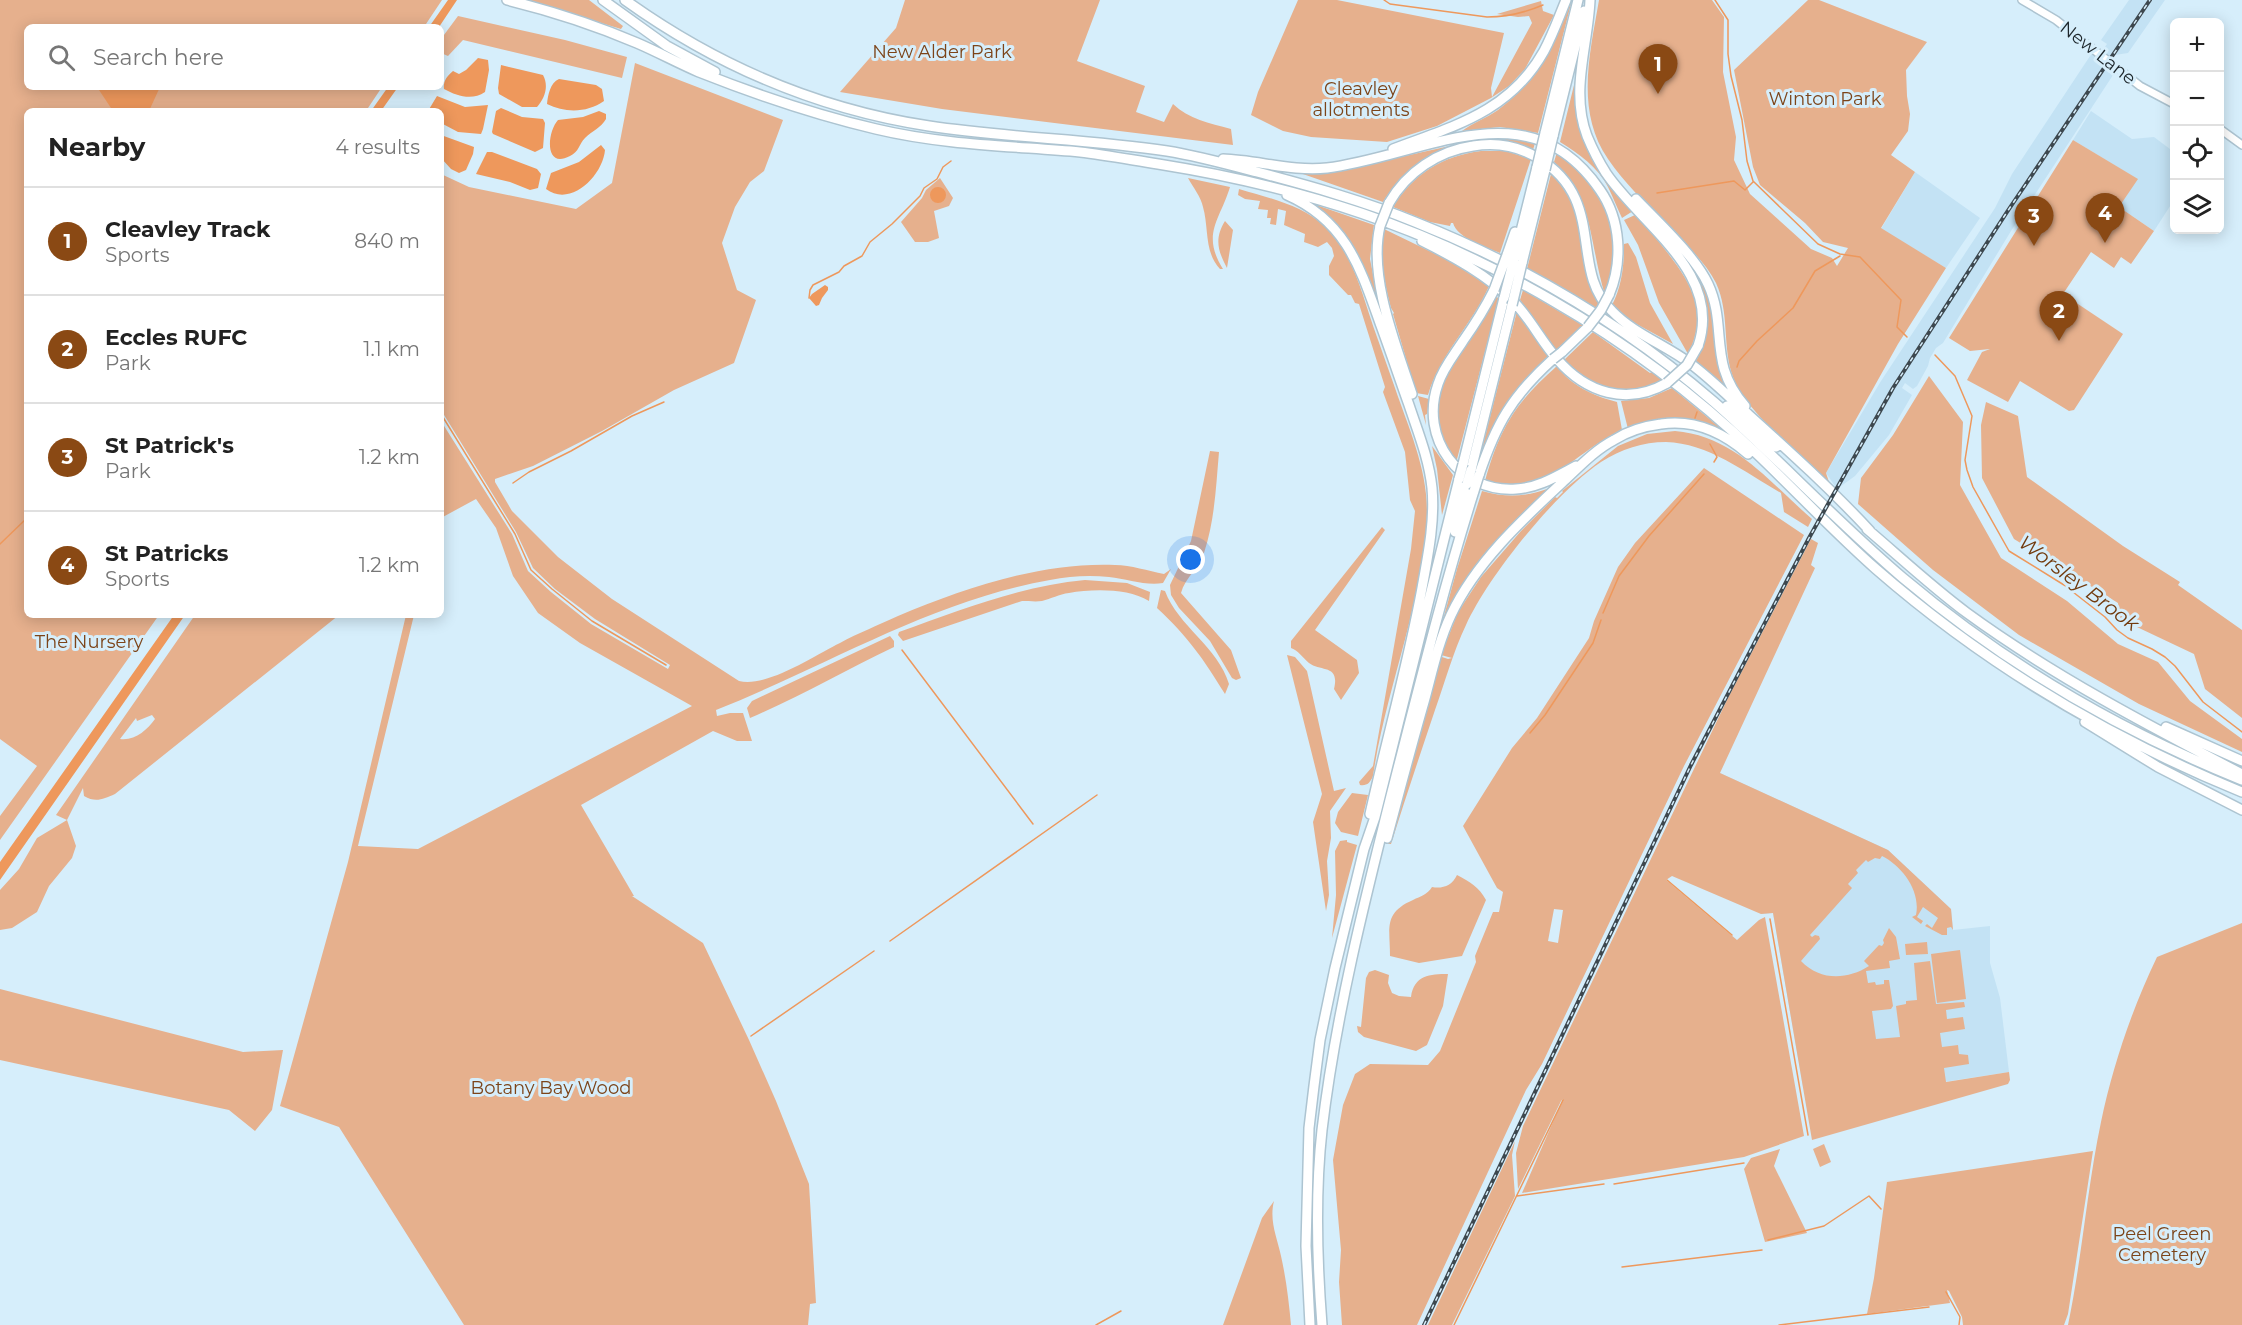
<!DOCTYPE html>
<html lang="en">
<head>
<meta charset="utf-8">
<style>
  :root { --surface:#fff; --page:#f2f2f2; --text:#222; --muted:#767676; --line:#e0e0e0; --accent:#8a4914 }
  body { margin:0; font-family:Montserrat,sans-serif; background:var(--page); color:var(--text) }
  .controls { position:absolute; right:18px; top:18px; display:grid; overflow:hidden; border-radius:9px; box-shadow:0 3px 15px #0003 }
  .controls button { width:54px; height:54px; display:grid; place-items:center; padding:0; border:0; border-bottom:2px solid var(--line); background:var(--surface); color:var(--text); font:30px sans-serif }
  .you { position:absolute; left:1191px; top:560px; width:21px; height:21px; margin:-15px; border:4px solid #fff; border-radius:50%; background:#1a73e8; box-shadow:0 0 0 9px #1a73e833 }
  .badge { display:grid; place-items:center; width:39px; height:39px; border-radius:50%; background:var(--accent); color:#fff; font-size:20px; font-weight:700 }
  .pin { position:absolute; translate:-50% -50px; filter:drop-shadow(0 2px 3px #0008) }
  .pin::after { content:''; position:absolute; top:32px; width:21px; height:18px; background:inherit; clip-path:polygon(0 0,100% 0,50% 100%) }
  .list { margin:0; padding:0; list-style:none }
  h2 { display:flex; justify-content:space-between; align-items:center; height:78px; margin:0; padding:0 24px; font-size:26px }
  h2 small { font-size:20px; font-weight:400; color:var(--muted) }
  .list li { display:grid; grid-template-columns:39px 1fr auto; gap:18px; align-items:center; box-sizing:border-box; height:108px; padding:0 24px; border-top:2px solid var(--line) }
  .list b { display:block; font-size:22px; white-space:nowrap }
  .list p { margin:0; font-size:20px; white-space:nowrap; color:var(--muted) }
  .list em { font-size:20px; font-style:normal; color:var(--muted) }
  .icon { flex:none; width:33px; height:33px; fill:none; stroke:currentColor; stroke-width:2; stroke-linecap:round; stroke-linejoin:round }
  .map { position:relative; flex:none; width:2242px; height:1325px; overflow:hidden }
  .search { position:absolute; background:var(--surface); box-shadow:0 3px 15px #0003; left:24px; top:24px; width:420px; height:66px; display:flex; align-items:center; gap:15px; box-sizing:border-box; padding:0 21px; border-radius:9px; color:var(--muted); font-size:22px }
  .panel { position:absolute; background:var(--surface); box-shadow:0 3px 15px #0003; left:24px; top:108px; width:420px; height:510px; border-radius:9px }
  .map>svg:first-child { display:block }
</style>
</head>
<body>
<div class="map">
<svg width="2242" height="1325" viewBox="0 0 2242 1325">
  <rect width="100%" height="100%" fill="#d6eefb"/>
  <path fill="#c3e2f4" d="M2129 0H2165L2128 53 2115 55 2108 65 2115 72 2011 231 1943 343 1936 348 1930 358 1928 366 1917 386 1913 389 1905 383 1902 388 1912 395 1889 435 1855 476 1837 489 1826 473 1881 381 1995 208 2012 174 2092 53 2098 57 2107 44 2101 40Z
    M2091 111 2132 139 2154 137 2174 152V200L2154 231 2119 207 2137 179 2073 140Z
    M1915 172 1980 218 1946 268 1881 229Z
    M1720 773 1888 850 1951 909 1953 930 1990 926V963L2000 998 2009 1072 1924 1085 1803 1087 1773 913 1761 914Z"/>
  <path fill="#e6b08d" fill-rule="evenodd" d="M0 0H442L424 27H27V87H382L366 111H27V615H159L0 840V816L37 766 0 739Z
    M525 0H589L623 26 621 29Z
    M905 0H1100L1077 61 1145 86 1136 112 1164 122 1173 104C1189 119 1209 123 1231 129L1233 145 942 109 840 92 896 28Z
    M1298 0H1337L1504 33 1491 88 1492 97 1532 23 1529 16 1518 17 1497 14 1541 1 1543 11 1554 15 1525 69 1509 86 1491 98 1437 126 1387 142 1311 137 1283 131 1251 115 1258 92Z
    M1572 0 1538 133 1500 127 1462 131C1472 123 1487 118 1498 110 1536 82 1555 43 1572 0Z
    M1599 0H1712L1724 17 1723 72 1736 137 1734 160 1750 194 1811 249 1832 258 1837 266 1848 248 1823 242 1805 223 1760 185 1753 167 1734 70 1808 0H1819L1927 42 1906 70 1907 96 1910 114 1908 131 1891 155 1915 172 1881 228 1946 268 1898 344 1826 473 1830 485C1805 459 1743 409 1733 377 1722 347 1730 313 1716 283 1705 261 1683 242 1666 224 1646 203 1624 183 1608 159 1575 111 1590 53 1599 0Z
    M458 16 565 40 627 57 622 78 463 40 448 56 441 53V39Z
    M635 63 783 120 764 171 750 182 735 207 722 243 737 290 756 300 734 363 674 390 602 431 533 466 495 479V482L512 511 558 557 612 599 739 681C767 688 815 655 840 643 858 633 879 625 898 616 965 588 1041 562 1115 565 1131 565 1148 571 1164 574L1171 569 1163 583C1146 586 1127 579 1109 577 1090 575 1070 576 1050 580 931 601 827 666 716 710L717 716 730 713H743L752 741H737L713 731 581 805 634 896H632L703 943 749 1040 776 1101 809 1184 816 1303 810 1304 808 1325H464L339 1127 280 1106 348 862 406 615H414L358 846 418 849 692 706 580 643 538 613 513 576 496 528 476 499 441 518V421L512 534 528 571 551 592 591 624 668 669 670 665 595 619 555 589 533 568 516 532 441 410V174L469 187 576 209 612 183Z
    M1577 73 1579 122 1633 211 1622 218C1617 208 1613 197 1608 187 1598 167 1579 154 1560 142Z
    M1494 137 1518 139 1535 143 1533 150 1515 143 1494 140Z
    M2073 140 2138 179 2119 207 2154 231 2131 264 2121 257 2114 268 2091 252 2063 294 2123 334 2074 410 2069 411 2020 381 2008 402 1967 380 1982 352 1990 349 1970 351 1949 338Z
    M1454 145C1425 157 1400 175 1383 202L1300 173H1321L1338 171Z
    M1481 151H1506L1531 159 1500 253C1486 247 1458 239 1453 223H1451L1450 226 1430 222 1393 207C1413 174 1442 156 1481 151Z
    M1557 152C1566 160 1578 167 1586 176 1616 209 1619 255 1605 295 1590 248 1594 197 1554 162Z
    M1551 174C1582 202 1590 263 1600 302L1597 309 1527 269Z
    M940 178 953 198 949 206 934 211 939 238 928 242H915L901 222 922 198 926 190Z
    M1188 178 1230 187C1220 220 1201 234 1223 269H1220C1204 252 1209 228 1203 207 1201 197 1193 187 1188 178Z
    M1239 189C1269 198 1302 205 1326 227 1355 256 1363 299 1377 337 1383 354 1389 371 1395 388 1409 429 1428 470 1427 515 1423 604 1386 688 1373 776 1370 783 1367 786 1360 785L1359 782 1373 766 1411 549 1415 511 1410 500 1405 452 1383 392 1385 387 1359 304 1355 303 1351 295H1348L1329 275V266L1334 256 1332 248 1327 242 1318 247 1304 242 1305 234 1284 225 1286 211 1278 209 1276 225 1270 224 1271 218H1267L1268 210 1258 209 1260 201 1245 199 1238 195Z
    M1302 200 1374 225 1370 259 1380 309C1362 261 1350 226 1302 200Z
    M1635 215C1646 224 1654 236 1663 247 1690 281 1710 311 1688 354L1659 303 1638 245 1624 220Z
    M1390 216 1497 263 1496 265Z
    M1225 221 1233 230 1227 268C1218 251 1214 239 1225 221Z
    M1384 229 1448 260 1489 286C1472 325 1440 354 1428 395L1416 393 1393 314 1394 313 1391 308C1384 281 1379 257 1384 229Z
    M1628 243 1636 257 1650 303 1673 344 1631 321 1612 305C1622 286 1624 265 1624 244Z
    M1693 270 1710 298 1719 366 1726 389 1696 361C1714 330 1709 300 1693 270Z
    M1523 290 1584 326 1557 351 1520 300Z
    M1496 297 1499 298 1456 463C1452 456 1447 450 1444 443 1418 387 1473 342 1496 297Z
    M1517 311 1550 357 1526 381 1476 472Z
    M1593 332 1650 373 1652 372 1663 380C1624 401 1594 388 1564 360Z
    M1557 366C1571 386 1594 396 1617 402L1622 430C1583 447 1557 484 1512 487 1504 487 1493 483 1485 481 1500 428 1515 403 1557 366Z
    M1929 376 1963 422 1960 485 2001 558 2067 601 2118 644 2158 662 2190 701 2242 739V752L2139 704 2019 635 1933 570 1858 504 1861 478 1893 435Z
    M1672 388 1729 435 1702 425 1628 429 1621 401 1649 398Z
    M1418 396 1429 399 1427 414 1425 415 1426 425Z
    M1986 402 2018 416 2027 477 2123 546 2180 582 2178 585 2242 630V718L2205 689 2194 654 2120 619 2118 603 2014 539 1982 478 1981 425Z
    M1675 431C1735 436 1769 482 1812 519L1808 527 1784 512 1781 493C1746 473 1708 443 1666 442 1643 442 1621 449 1601 462 1556 492 1489 575 1466 625 1453 652 1445 682 1435 710 1420 755 1405 799 1391 844H1388L1440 659 1442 657 1448 659 1452 658 1441 655 1458 612 1481 577 1521 531 1555 497 1557 498 1563 492 1562 491 1618 446 1647 434Z
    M1432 446 1453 475 1442 515 1437 469Z
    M1210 451 1219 452C1216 486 1215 519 1204 553 1199 568 1185 578 1181 593L1231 650 1241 678 1236 680 1232 678 1210 641 1179 608 1171 595 1170 585 1191 541Z
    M1704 468 1804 535 1684 766 1542 1064 1526 1090 1417 1325H1342L1339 1282 1341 1250 1333 1160 1343 1105 1355 1074 1370 1064 1428 1065 1440 1051 1476 962 1475 956 1493 912H1499L1503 892 1497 888 1463 826 1512 748 1537 718 1589 638 1594 621 1618 567 1635 543ZM1554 909 1563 910 1558 943 1548 941Z
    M1550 488 1467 578 1450 607 1441 627 1457 569 1482 491C1507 498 1526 497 1550 488Z
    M1382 527 1385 530 1315 630 1357 660 1359 673 1341 700 1334 689C1340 664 1321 672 1309 663 1302 657 1299 651 1291 648V641Z
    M1811 539 1818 543 1811 565 1815 568 1720 773 1888 850 1951 909 1953 930 1951 927 1947 928V935H1942L1925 926 1927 924 1932 928 1938 918 1923 907 1917 917 1923 921 1921 924 1912 917 1916 915C1921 891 1902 866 1882 856L1880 859 1875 858 1868 862 1866 860 1856 870 1858 873 1848 884 1852 888 1810 935 1812 937 1815 935 1819 936 1820 939 1801 961C1820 981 1847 980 1869 966L1864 961 1879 945 1882 946 1884 943 1883 940 1889 928 1896 937 1900 959 1889 961 1890 968 1866 971 1868 983 1875 982 1876 985 1884 984V980H1889L1893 1006 1891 1009 1872 1011 1876 1039 1900 1037 1896 1006 1906 1004V1001L1917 1000 1914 963 1930 961 1936 1004 1964 1002 1965 1007 1946 1010 1947 1019 1963 1017 1965 1029 1940 1033 1942 1047 1958 1045 1959 1054 1968 1055 1969 1064 1944 1068 1946 1082 2009 1072 2010 1080 2008 1084 1812 1140 1773 913 1761 914 1672 876 1666 880 1737 940 1759 920 1765 917 1804 1136 1744 1157 1522 1193 1563 1099 1561 1101 1518 1189 1516 1153 1523 1126 1727 700Z
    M1085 580 1127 583 1150 592 1149 601C1128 588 1092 589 1069 593 1059 594 1051 599 1042 601 1036 602 1028 601 1022 601L903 641 898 635 899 632C960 610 1020 586 1085 580Z
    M1161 590 1165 591C1178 626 1218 647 1229 684L1225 694C1203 658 1188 637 1157 608Z
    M195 615H339L115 794C103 799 96 803 84 796L83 788 67 820 76 846 72 858 49 886 37 912 12 928 0 930V890L19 869 37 838 67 820 56 815ZM152 715 155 719C147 730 135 741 120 739L136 718 137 721Z
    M890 636 894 641V647C846 670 799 697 750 718L747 708 752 701Z
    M1287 655 1295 657 1307 671 1334 791 1346 788 1330 811 1331 838 1327 861 1329 895 1326 911 1313 822 1322 794Z
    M1352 793 1368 795 1358 836 1341 832 1335 823 1338 812Z
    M1347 840V842L1357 845 1332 938 1336 895 1335 851 1340 841Z
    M1457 875C1470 882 1479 887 1486 900L1462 956 1419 963 1390 956C1390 928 1383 913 1413 900 1421 896 1427 895 1432 887 1442 889 1452 886 1457 875Z
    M2242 923V1325H2068C2082 1258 2087 1189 2101 1122 2113 1065 2132 1009 2157 957Z
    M1927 942 1928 954 1906 955 1905 944Z
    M1960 950 1966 999 1937 1003 1931 954Z
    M1375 970 1389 975 1388 983 1392 993 1399 996 1411 997C1414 975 1430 974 1448 974L1443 1006 1427 1045 1416 1051 1364 1037 1358 1032 1357 1026 1361 1027 1366 978 1369 972Z
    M0 989 243 1052 283 1050 272 1110 255 1131 229 1110 0 1060Z
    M1515 1141 1512 1155 1515 1196 1452 1325H1428Z
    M1824 1144 1831 1162 1820 1167 1813 1149Z
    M1780 1149 1774 1166 1807 1233 1765 1242 1744 1169 1751 1158Z
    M2093 1151 2068 1314 2064 1325H1963L1962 1317 1949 1291 1947 1290 1950 1303 1867 1314 1874 1278 1887 1182Z
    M1274 1201C1269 1221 1277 1237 1281 1256 1286 1278 1289 1302 1291 1325H1223L1262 1218Z"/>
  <path fill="#ee985c" d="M448 0H457L439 27H429Z
    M478 58 488 60 489 70 485 92C472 101 457 96 444 89 443 81 447 76 453 71L459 74 466 70Z
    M501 65 543 75C549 86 545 98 537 107H522L499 94 498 88Z
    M559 79 596 85 602 89 604 101C587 113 565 113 547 104 548 95 550 83 559 79Z
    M97 87H160L149 111H113Z
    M388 87H398L381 111H371Z
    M437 96 465 107 488 105 483 129 481 134 458 132 441 123V111H428Z
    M501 108 522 117 543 119 545 123 543 148 535 152 493 134 492 132 496 111Z
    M599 111 606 114V119C601 128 592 131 585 138 579 144 579 152 570 156 544 170 547 132 558 120L583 117Z
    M441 135 474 147 473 154 466 170 459 173 451 169 441 158Z
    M601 145 605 150C603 175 571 208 546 189L551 173 579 162Z
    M492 152 537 169 541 174 538 188 530 190 510 182 476 174 487 152Z
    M930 195a8 8 0 1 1 16 0a8 8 0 1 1-16 0Z
    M825 285 828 287V290L822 298 819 305 816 306 809 298 812 294Z
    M174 615H185L0 880V862Z"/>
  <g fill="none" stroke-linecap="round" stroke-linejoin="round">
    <path stroke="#ee985c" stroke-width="1.5" d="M1384 0 1390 4 1487 17C1507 17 1524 13 1543 5
      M1715 0 1728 20V54L1731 76 1742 120 1747 161 1753 181 1818 244 1840 254 1860 257 1901 300 1897 327 1907 337
      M1657 193 1734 181 1745 190 1753 182
      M809 298 810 290 813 285 839 272 844 266 862 256 870 242 892 224 920 196 924 188 937 179 943 167 951 161
      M1935 355 1955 376 1972 416 1965 460 1967 470 1973 487 2009 551 2064 585 2105 617 2117 630 2128 638 2152 649 2165 657 2175 666 2203 702 2242 732
      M1737 367 1739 361 1757 341 1793 308 1815 271 1840 256
      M441 414 515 534 531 570 552 589 592 621 666 665
      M1695 418 1697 412
      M1710 444 1717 457 1714 462
      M513 483 529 472 571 451 632 416 664 402
      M0 544 27 518
      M1603 613 1619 576 1649 536 1704 474
      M902 650 1033 824
      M1530 733 1545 715 1593 643 1601 620
      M1667 880 1732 935
      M1770 919 1808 1135
      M890 941 1097 795
      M751 1036 874 951
      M1614 1184 1744 1163
      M1517 1196 1604 1184
      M1768 1240 1824 1226 1869 1196 1881 1209
      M1622 1267 1762 1250
      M1946 1292 1960 1317 1959 1325
      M1096 1325 1121 1311
      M1454 1325 1563 1100
      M1779 1325 1929 1307"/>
    <g stroke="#adc4d1" stroke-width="10">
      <path id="tertiary" d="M2022 0 2056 20 2140 86 2174 104
        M2220 129 2242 145"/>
    </g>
    <g stroke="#adc4d1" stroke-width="12">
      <path id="motorway" d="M507 0C552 11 595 25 637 43 658 52 678 63 699 72 757 95 816 115 876 129 943 145 1012 146 1080 152 1106 155 1132 160 1158 164 1302 187 1426 227 1553 301 1626 343 1695 395 1756 453 1796 491 1834 532 1876 569 1984 663 2109 738 2242 792
        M603 0 667 46 715 72
        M625 0C717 66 817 109 929 126 1008 138 1088 139 1167 151 1198 156 1227 164 1257 172 1310 186 1364 201 1415 222 1523 265 1626 326 1714 402 1779 459 1837 522 1903 578 2004 663 2120 731 2242 780
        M1590 0C1588 46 1570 91 1587 136 1592 148 1599 162 1606 173 1641 225 1723 273 1698 346
        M1545 133 1578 0
        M1553 136 1584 11
        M1393 149C1454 126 1510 112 1544 51 1553 34 1559 17 1566 0
        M1223 159C1257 160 1293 172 1327 168 1424 156 1528 85 1600 190 1621 220 1623 262 1609 295
        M1287 195C1346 221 1360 267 1380 323 1390 350 1399 377 1409 405 1418 432 1429 459 1432 488 1435 521 1428 555 1422 588 1408 664 1387 738 1370 814
        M1636 199C1658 222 1695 256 1708 284 1728 327 1707 363 1745 406
        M1389 203C1407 172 1438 151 1473 146 1496 142 1518 146 1538 158 1608 200 1568 269 1612 311 1634 334 1666 345 1691 364 1711 379 1730 398 1749 415 1790 452 1832 490 1870 531
        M1380 226C1368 277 1396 345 1412 394
        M1422 241C1454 257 1487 275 1513 301 1530 318 1541 341 1557 359 1586 393 1627 406 1667 383
        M1507 255 1515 232
        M1514 259 1537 167
        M1522 263 1545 170
        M1494 290C1485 308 1475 324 1463 341 1454 355 1443 368 1438 384 1419 438 1459 493 1516 489 1538 488 1557 476 1576 466
        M1562 352 1588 327
        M1727 406 1776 447
        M1463 464 1504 298
        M1471 470 1512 305
        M1479 475C1496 424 1512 396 1553 359
        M1867 529C1900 557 1932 587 1967 613 2052 675 2149 726 2242 774
        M1455 532 1467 484
        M2085 722 2158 767 2242 810
        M2166 727 2242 761
        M1387 838C1399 793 1411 747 1424 702 1432 673 1438 643 1451 615 1476 562 1523 519 1565 480 1580 466 1595 450 1614 440 1628 431 1645 426 1661 424 1694 419 1724 433 1748 454
        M1310 1325 1306 1246 1309 1128 1314 1086 1320 1040 1335 968 1364 849 1375 817 1459 479
        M1322 1325C1317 1262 1315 1193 1322 1130 1336 1012 1366 895 1395 780 1420 683 1444 586 1474 491"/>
    </g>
    <use href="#tertiary" stroke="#fff" stroke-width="7"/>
    <use href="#motorway" stroke="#fff" stroke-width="9"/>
    <g stroke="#3d484f" stroke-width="4">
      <path id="rail" d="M1424 1325 1691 765 1809 538 1893 388 2007 212 2150 0"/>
    </g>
    <use href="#rail" stroke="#d6eefb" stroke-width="1.5" stroke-dasharray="4.5" stroke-linecap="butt"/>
    <g stroke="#adc4d1" stroke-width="12" stroke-linecap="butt">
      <path id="motorway-bridge" d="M1537 167 1545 133
        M1545 170 1553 136
        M1380 226 1389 203
        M1494 290 1507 255
        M1504 298 1514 259
        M1512 305 1522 263
        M1588 327 1601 310 1609 295
        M1553 359 1562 352
        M1667 383 1687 365 1698 346
        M1459 479 1463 464
        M1467 484 1471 470
        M1474 491 1479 475"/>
    </g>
    <use href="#motorway-bridge" stroke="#fff" stroke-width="9"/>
  </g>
  <g text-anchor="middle" stroke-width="6" stroke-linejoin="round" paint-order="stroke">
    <g font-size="18" fill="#7c4419" stroke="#d6eefb">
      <text x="942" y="58">New Alder Park</text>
      <text x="1361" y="95">Cleavley<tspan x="1361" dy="21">allotments</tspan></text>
      <text x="1825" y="105">Winton Park</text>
      <text x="89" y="648">The Nursery</text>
      <text x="551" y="1094">Botany Bay Wood</text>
      <text x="2162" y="1240">Peel Green<tspan x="2162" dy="21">Cemetery</tspan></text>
    </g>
    <g font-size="18" fill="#1d262b" stroke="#d6eefb">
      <text transform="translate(2098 53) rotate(38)" y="6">New Lane</text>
    </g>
    <g font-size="20" font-style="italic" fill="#723b0e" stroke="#d6eefb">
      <text transform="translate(2079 583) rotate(37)" y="7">Worsley Brook</text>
    </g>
  </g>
</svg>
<div class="controls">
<button>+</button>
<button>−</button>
<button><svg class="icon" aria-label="locate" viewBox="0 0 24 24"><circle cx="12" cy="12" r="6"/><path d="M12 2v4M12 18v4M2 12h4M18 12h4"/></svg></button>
<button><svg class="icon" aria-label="layers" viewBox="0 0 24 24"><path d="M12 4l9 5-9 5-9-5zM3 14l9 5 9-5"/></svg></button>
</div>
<div class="you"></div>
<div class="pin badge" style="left:1658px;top:94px">1</div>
<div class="pin badge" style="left:2059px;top:341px">2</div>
<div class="pin badge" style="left:2034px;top:246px">3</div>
<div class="pin badge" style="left:2105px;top:243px">4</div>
<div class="search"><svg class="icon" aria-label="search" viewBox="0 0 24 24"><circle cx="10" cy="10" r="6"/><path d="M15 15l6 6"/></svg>Search here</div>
<section class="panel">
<h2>Nearby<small>4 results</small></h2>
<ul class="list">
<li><span class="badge">1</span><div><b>Cleavley Track</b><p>Sports</p></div><em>840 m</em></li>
<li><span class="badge">2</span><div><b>Eccles RUFC</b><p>Park</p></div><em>1.1 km</em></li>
<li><span class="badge">3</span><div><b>St Patrick's</b><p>Park</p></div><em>1.2 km</em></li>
<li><span class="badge">4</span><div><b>St Patricks</b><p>Sports</p></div><em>1.2 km</em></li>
</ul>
</section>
</div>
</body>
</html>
